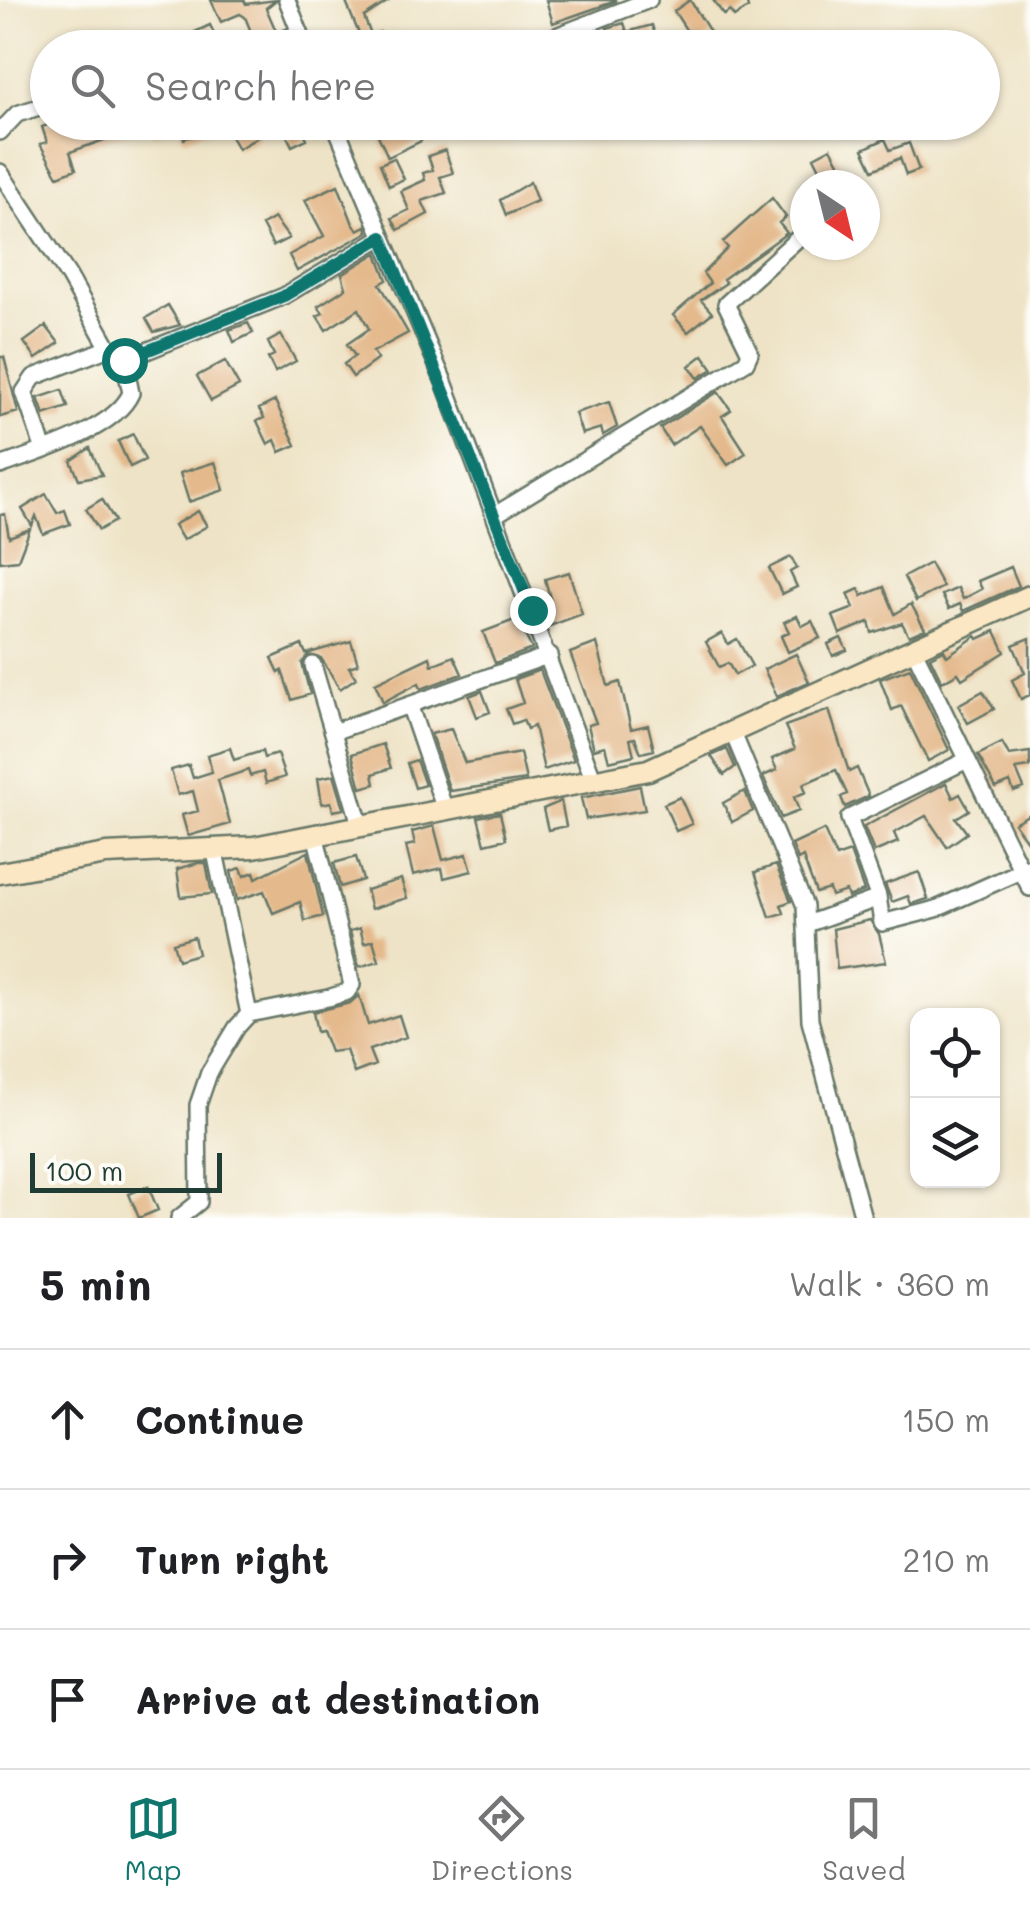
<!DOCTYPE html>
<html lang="en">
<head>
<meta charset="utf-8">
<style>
  :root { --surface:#fff; --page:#f6f6f6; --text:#202124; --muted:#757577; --line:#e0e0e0; --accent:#0f766e }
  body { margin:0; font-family:Mali,sans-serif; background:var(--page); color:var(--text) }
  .controls { position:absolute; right:30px; bottom:30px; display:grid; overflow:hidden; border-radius:20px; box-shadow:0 2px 8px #0004 }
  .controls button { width:90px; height:90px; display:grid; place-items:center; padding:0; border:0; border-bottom:2px solid var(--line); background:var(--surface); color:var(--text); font:50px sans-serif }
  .compass { position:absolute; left:790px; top:170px; width:90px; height:90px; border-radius:50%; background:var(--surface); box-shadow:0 2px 8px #0004; rotate:145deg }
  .scale { position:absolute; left:30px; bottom:25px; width:192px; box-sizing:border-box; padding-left:10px; border:5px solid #1f3d34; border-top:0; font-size:28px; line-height:35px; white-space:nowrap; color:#1f3d34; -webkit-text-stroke:8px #fdfcf7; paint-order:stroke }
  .stop { position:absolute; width:30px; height:30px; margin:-22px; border:8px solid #0f766e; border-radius:50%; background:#fff }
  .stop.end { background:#0f766e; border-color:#fff; box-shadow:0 2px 10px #0008 }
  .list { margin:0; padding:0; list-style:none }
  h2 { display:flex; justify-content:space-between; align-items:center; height:130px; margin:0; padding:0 40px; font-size:42px }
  h2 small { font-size:32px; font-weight:400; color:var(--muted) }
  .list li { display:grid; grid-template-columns:65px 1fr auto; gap:30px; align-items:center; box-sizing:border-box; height:140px; padding:0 40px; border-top:2px solid var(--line) }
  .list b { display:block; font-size:38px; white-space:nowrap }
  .list em { font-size:32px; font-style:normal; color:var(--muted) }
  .icon { flex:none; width:55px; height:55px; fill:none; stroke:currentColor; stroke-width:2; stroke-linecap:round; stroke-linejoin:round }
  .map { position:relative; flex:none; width:1030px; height:1218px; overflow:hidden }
  .search { position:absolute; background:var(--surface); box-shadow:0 2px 8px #0004; left:30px; right:30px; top:30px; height:110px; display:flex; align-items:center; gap:25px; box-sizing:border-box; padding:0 35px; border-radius:55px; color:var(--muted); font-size:38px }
  .sheet { height:550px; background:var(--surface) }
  nav { display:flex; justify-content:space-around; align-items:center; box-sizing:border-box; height:140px; border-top:2px solid var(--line); background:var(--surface); font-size:28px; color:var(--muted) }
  nav a { display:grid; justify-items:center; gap:5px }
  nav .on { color:var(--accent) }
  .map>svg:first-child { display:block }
</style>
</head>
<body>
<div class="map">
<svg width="1030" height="1218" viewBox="0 0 1030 1218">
  <rect width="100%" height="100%" fill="#fdfcf7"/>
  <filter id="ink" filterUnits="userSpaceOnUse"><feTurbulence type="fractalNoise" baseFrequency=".01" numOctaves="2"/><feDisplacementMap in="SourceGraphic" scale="20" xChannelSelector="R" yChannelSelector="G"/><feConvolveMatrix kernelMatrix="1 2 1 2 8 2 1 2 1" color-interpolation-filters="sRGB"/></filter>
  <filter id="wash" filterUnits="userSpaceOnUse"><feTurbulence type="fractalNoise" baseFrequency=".0048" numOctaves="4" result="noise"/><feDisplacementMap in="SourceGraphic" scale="40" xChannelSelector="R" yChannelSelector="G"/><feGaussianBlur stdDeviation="2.25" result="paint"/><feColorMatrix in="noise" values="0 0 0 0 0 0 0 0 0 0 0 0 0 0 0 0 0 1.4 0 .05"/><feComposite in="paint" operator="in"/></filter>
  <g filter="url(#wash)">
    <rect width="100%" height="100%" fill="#eee3c6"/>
    <g id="blocks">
      <path fill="#e4b98c" d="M211 0H244L246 4 276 0 266 8 276 31 256 44 245 17 240 14 221 22Z
        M345 0H390L364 17 371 35 380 32 385 48H365Z
        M546 0H616V1L553 23Z
        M690 0 712 35 696 45 674 11Z
        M713 0H746L748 8 734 17 730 11 724 15Z
        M624 23 627 32 652 25 659 48H592L610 39 607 28Z
        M210 25 221 48H192L186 36Z
        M433 36 438 48H405L404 47Z
        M55 122H128L130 131 70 152 76 169 58 176 40 144 47 142 42 127Z
        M150 122H224L225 124 184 139 179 126 155 135Z
        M234 122H280L256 133 258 137 238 149 226 127Z
        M280 122H318L303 130 307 139 292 146Z
        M372 122H456V125L420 136 421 141 388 157Z
        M477 122H508L509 124 481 134Z
        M885 139 890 150 909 143 919 170 906 175 900 158 873 170 863 149Z
        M831 148 851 185H811L824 177 814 157Z
        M445 150 453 173 440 177 446 193 422 201 428 214 398 230 392 218 409 210 401 191 425 180 423 173 433 170 428 156Z
        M394 158 404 179 389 186 380 164Z
        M530 182 537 201 506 215 500 200Z
        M338 185 353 224 358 230 366 226 368 232 297 271 289 255 324 236 305 200Z
        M772 198 786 217 779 223 787 233 723 279 726 283 701 300 712 313 688 332 673 315 710 283 703 273 728 248 723 242Z
        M274 218 289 238 273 246 262 225Z
        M377 253 387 280 380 284 408 333 373 352 378 359 353 377 344 364 355 356 347 344 369 329 359 309 326 330 317 316 323 313 318 306 346 288 342 274Z
        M168 305 180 325 154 332 146 318Z
        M248 323 253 333 234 342 229 330Z
        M46 326 59 343 36 359 24 342Z
        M281 335 296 361 275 372 268 358 274 355 268 342Z
        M703 355 713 369 698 378 689 366Z
        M0 357H4L18 412 0 417Z
        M225 361 239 386 211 401 197 376Z
        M62 390 68 407 44 415 38 398Z
        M718 392 731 410 722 416 746 453 728 465 700 426 671 445 660 428Z
        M275 401 296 445 280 452 275 440 268 444 257 421 264 418 259 409Z
        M609 402 617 427 603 435 601 428 582 434 575 413Z
        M133 434 145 460 130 467 118 441Z
        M90 448 102 475 79 479 71 461Z
        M215 462 224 490 189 502 180 473Z
        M46 494 57 513 65 510 70 524 43 534 36 516 32 526 22 509Z
        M102 499 115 521 99 530 86 509Z
        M198 511 207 526 183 540 174 525Z
        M5 514 9 537 30 529 18 560 0 562V515Z
        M791 557 797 568 790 572 797 587 782 594 769 568Z
        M930 563 943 587 916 601 904 577Z
        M1011 567 1019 586 963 611 960 604 949 609 942 595 958 588 963 599 982 589 978 581Z
        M569 572 582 614 550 626 544 609 552 606 545 579Z
        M884 587 895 614 911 604 925 629 909 636 902 623 872 633 869 622 840 634 833 616 854 608 848 594 859 589 862 596Z
        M797 616 802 626 812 621 820 638 788 652 781 636 789 632 784 622Z
        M517 619 532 649 495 663 483 632Z
        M995 631 1005 652 962 679 958 673 942 682 930 657 944 650 947 656 976 636 978 639Z
        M722 633 728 644 737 639 752 666 735 675 728 663 719 667 706 642Z
        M841 638 847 650 833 656 828 644Z
        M1030 638V695L1021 699 1012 680 1025 673 1013 645Z
        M351 641 358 664 349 667 356 678 340 689 321 658 309 655 302 663 310 694 292 700 282 671 279 673 272 658 302 645 306 654Z
        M597 643 608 686 620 682 631 729 648 725 654 750 641 753 635 738 630 739 634 755 609 761 605 746 594 749 588 725 596 723 570 653Z
        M796 654 809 682 777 696 764 669Z
        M454 656 462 674 421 689 419 683 383 702 375 683 430 657 432 665Z
        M910 668 949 750 928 761 901 706 892 710 880 679Z
        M540 670 574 760 544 770 534 726 527 729 523 720 512 724 506 709 523 703 515 679Z
        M482 691 490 712 477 717 469 696Z
        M983 691 994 709 968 723 958 705Z
        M829 710 849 772 857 768 869 796 845 807 841 797 847 794 836 770 803 784 806 792 794 797 799 811 781 818 763 776 777 770 772 759 795 749 785 726Z
        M451 729 465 763 520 753 526 780 450 791 431 734Z
        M1002 743 1009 755 1030 752V767L1016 769 1024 788 1014 792 1010 782 996 788 978 755Z
        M383 744 391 768 373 774 375 784 361 788 352 754Z
        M230 748 234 760 262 751 264 758 277 754 285 777 266 783 263 772 250 776 248 770 218 780 230 824 188 836 182 815 198 811 193 791 178 795 171 770 189 765 193 778 212 772 207 755Z
        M727 749 735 767 724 775 711 756Z
        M416 760 425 785 415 788 407 763Z
        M334 775 344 809 333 811 331 802 322 804 318 778Z
        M946 783 953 798 960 794 969 810 956 818 967 833 947 847 926 816 894 833 898 842 874 852 864 827Z
        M640 786 645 810 586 819 581 798Z
        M745 791 753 811 732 822 723 803Z
        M680 797 692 824 676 831 664 804Z
        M561 801 566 826 548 830 543 809Z
        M500 813 506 839 485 844 478 817Z
        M1030 814V845L1014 823Z
        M434 826 443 860 467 854 472 871 444 878 442 868 413 875 406 846 415 844 412 832Z
        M824 830 836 857 850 852 864 891 848 897 846 891 831 896 829 889 816 893 803 857 798 860 792 845Z
        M308 852 323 916 305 921 300 902 273 913 264 891 237 900 231 871 241 868 244 876 254 872 256 878Z
        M356 857 363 880 340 887 334 863Z
        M198 863H206L212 894 181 897 177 869Z
        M776 865 791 901 781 905 784 913 770 917 755 872Z
        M919 872 928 899 911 904 908 896 892 902 885 884Z
        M401 879 407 898 371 909 366 890Z
        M870 920 879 934 886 962 837 969 833 929Z
        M360 928 364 943 373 940 379 961 359 967 350 931Z
        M194 937 198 954 178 960 173 943Z
        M359 995 368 1025 399 1015 406 1037 369 1050 375 1065 354 1073 346 1050 330 1052 322 1031 317 1032 313 1012 350 1003Z
        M148 1186 158 1210 139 1218 129 1194Z"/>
    </g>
  </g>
  <g filter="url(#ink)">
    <use href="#blocks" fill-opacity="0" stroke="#677767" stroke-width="2.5"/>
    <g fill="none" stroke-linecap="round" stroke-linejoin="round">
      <g stroke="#677767" stroke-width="20">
        <path id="street" d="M287 0 306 48
          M266 48 300 32
          M525 48 649 0
          M334 122 444 382 594 781
          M0 132 17 114 48 104
          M0 172 68 275 109 348 124 360 284 296 382 237
          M44 450 24 392 34 377 109 348
          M0 466C36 453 115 430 131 393L124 360
          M495 515 746 362 750 353 726 304 805 232
          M914 650 1030 888
          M313 665 360 824
          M410 707 444 807
          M333 732 550 655
          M733 733 805 906 810 1020 863 1218
          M967 760 849 818 878 896 882 923 936 909 1030 867
          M215 852 249 1014
          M807 924 876 899
          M179 1218 199 1202 198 1105 209 1073 237 1027 249 1014 328 998 347 992 352 985 315 834"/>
      </g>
      <g stroke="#677767" stroke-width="25">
        <path id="secondary" d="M0 873 106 854 254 847 648 770 1030 596"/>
      </g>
      <use href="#street" stroke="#fff" stroke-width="15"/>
      <use href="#secondary" stroke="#fbe7c3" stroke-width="20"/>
    </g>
  </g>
  <g fill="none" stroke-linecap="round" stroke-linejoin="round" filter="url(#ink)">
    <path stroke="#0f766e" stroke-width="12" d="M124 360 284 296 382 237 532 610"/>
  </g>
</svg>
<div class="controls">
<button><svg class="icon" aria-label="locate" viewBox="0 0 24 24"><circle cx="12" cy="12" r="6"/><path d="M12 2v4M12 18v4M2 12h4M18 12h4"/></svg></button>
<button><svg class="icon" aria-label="layers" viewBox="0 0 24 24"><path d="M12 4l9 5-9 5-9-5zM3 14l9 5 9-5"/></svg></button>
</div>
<svg class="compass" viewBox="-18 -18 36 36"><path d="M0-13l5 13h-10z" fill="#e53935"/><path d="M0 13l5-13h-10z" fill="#757577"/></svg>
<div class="scale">100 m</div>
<div class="stop" style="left:124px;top:360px"></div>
<div class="stop end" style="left:532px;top:610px"></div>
<div class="search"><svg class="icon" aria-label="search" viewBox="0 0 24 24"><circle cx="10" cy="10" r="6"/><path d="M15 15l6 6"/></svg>Search here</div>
</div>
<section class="sheet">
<h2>5 min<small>Walk · 360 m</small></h2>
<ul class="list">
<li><svg class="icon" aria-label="ahead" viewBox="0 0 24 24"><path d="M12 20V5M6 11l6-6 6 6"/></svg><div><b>Continue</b></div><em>150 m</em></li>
<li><svg class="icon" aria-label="right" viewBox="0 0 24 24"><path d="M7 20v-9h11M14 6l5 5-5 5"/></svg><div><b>Turn right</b></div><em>210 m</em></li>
<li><svg class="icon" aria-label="arrive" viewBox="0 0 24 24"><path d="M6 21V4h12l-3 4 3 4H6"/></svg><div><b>Arrive at destination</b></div></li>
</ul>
</section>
<nav>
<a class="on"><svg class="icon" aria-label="map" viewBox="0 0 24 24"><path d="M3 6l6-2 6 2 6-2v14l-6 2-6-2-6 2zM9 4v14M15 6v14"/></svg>Map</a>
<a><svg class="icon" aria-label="directions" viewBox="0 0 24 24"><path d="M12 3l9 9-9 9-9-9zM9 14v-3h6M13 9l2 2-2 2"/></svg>Directions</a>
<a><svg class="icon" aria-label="saved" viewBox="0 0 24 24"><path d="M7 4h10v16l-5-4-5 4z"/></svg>Saved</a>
</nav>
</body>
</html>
